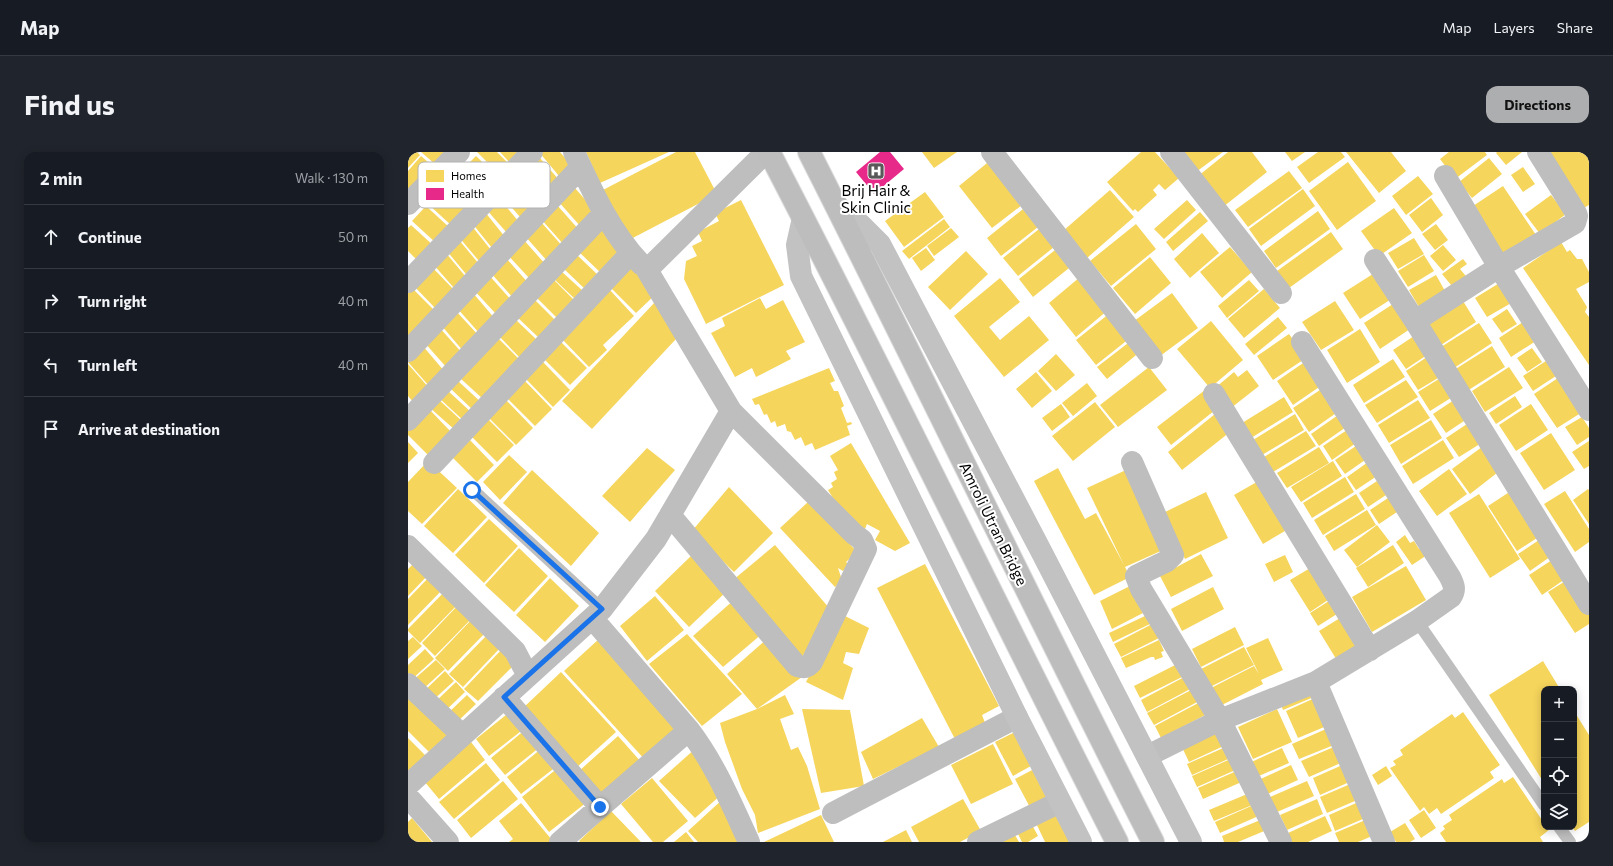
<!DOCTYPE html>
<html lang="en">
<head>
<meta charset="utf-8">
<style>
  :root { --surface:#171b24; --page:#20242c; --text:#f1f3f6; --muted:#9ea1a6; --line:#363941; --accent:#adaeaf }
  body { margin:0; font-family:Commissioner,sans-serif; background:var(--page); color:var(--text) }
  .controls { position:absolute; right:12px; bottom:12px; display:grid; overflow:hidden; border-radius:8px; box-shadow:0 2px 10px #0003 }
  .controls button { width:36px; height:36px; display:grid; place-items:center; padding:0; border:0; border-bottom:1px solid var(--line); background:var(--surface); color:var(--text); font:20px sans-serif }
  .stop { position:absolute; width:12px; height:12px; margin:-9px; border:3px solid #1a73e8; border-radius:50%; background:#fff }
  .stop.end { background:#1a73e8; border-color:#fff; box-shadow:0 1px 4px #0008 }
  .list { margin:0; padding:0; list-style:none }
  h2 { display:flex; justify-content:space-between; align-items:center; height:52px; margin:0; padding:0 16px; font-size:17px }
  h2 small { font-size:13px; font-weight:400; color:var(--muted) }
  .list li { display:grid; grid-template-columns:26px 1fr auto; gap:12px; align-items:center; box-sizing:border-box; height:64px; padding:0 16px; border-top:1px solid var(--line) }
  .list b { display:block; font-size:15px; white-space:nowrap }
  .list em { font-size:13px; font-style:normal; color:var(--muted) }
  .icon { flex:none; width:22px; height:22px; fill:none; stroke:currentColor; stroke-width:2; stroke-linecap:round; stroke-linejoin:round }
  .map { position:relative; flex:none; width:1181px; height:690px; overflow:hidden; border-radius:12px }
  header { display:flex; align-items:center; gap:24px; box-sizing:border-box; height:56px; padding:0 20px; background:var(--surface); border-bottom:1px solid var(--line) }
  header strong { font-size:19px }
  nav { display:flex; gap:22px; margin-inline-start:auto; font-size:14px }
  .intro { display:flex; align-items:center; justify-content:space-between; box-sizing:border-box; height:96px; padding:0 24px }
  h1 { margin:0; font-size:28px }
  .button { padding:10px 18px; border-radius:12px; background:var(--accent); color:#111; font-size:14px; font-weight:700 }
  main { display:flex; gap:24px; padding:0 24px }
  aside { flex:1; background:var(--surface); border-radius:12px; box-shadow:0 2px 10px #0003 }
  .map>svg:first-child { display:block }
</style>
</head>
<body>
<header>
<strong>Map</strong>
<nav><a>Map</a><a>Layers</a><a>Share</a></nav>
</header>
<div class="intro"><h1>Find us</h1><a class="button">Directions</a></div>
<main>
<aside>
<h2>2 min<small>Walk · 130 m</small></h2>
<ul class="list">
<li><svg class="icon" aria-label="ahead" viewBox="0 0 24 24"><path d="M12 20V5M6 11l6-6 6 6"/></svg><div><b>Continue</b></div><em>50 m</em></li>
<li><svg class="icon" aria-label="right" viewBox="0 0 24 24"><path d="M7 20v-9h11M14 6l5 5-5 5"/></svg><div><b>Turn right</b></div><em>40 m</em></li>
<li><svg class="icon" aria-label="left" viewBox="0 0 24 24"><path d="M17 20v-9H6M10 6l-5 5 5 5"/></svg><div><b>Turn left</b></div><em>40 m</em></li>
<li><svg class="icon" aria-label="arrive" viewBox="0 0 24 24"><path d="M6 21V4h12l-3 4 3 4H6"/></svg><div><b>Arrive at destination</b></div></li>
</ul>
</aside>
<div class="map">
<svg width="1181" height="690" viewBox="0 0 1181 690">
  <rect width="100%" height="100%" fill="#fff"/>
  <path fill="#f6d55c" d="M0 0H9L12 3 0 16Z
    M13 0H37L27 12Z
    M69 0H89L101 12 91 22Z
    M92 0H113L102 11Z
    M131 0H152L164 14 151 24Z
    M178 0H261L192 31Z
    M268 0H287L309 42 219 89 193 39Z
    M514 0H549L526 16Z
    M733 0H747L771 26 757 38 751 32 745 38 749 43 730 60 727 57 725 59 699 30Z
    M773 0H815L788 20Z
    M820 0H844L859 20 815 55 790 24Z
    M877 0H897L884 9Z
    M910 0H933L937 5 901 31 889 15Z
    M938 0H983L998 19 971 41Z
    M1041 0H1077L1079 3 1047 27 1032 7Z
    M1089 0H1114L1098 13 1088 1Z
    M1136 0H1181V53L1172 58Z
    M13 4 28 17 0 45V19Z
    M68 4 92 27 77 42 53 19Z
    M131 5 152 29 139 40 118 16Z
    M1081 6 1094 22 1064 46 1051 30Z
    M584 7 618 50 584 76 551 34Z
    M940 10 968 49 929 78 901 39Z
    M1115 15 1127 32 1115 40 1103 23Z
    M881 19 894 36 840 75 827 58Z
    M51 20 75 43 61 58 37 35Z
    M1010 24 1025 42 998 63 984 44Z
    M104 30 124 55 112 65 91 41Z
    M1095 34 1128 83 1095 106 1062 56Z
    M166 35 189 61 173 75 150 49Z
    M35 37 59 59 44 74 20 52Z
    M895 37 907 54 853 94 841 77Z
    M702 38 726 65 679 106 655 79Z
    M517 40 536 65 496 95 477 69Z
    M1143 43 1158 62 1132 82 1117 62Z
    M91 46 111 70 99 81 78 57Z
    M1023 46 1035 63 1014 80 1001 63Z
    M333 48 376 133 298 172 276 127 278 109 289 104 284 94 294 89 290 80 311 69 307 61Z
    M779 48 788 58 756 87 746 77Z
    M149 53 172 79 156 93 133 67Z
    M620 53 635 71 593 104 579 86Z
    M18 54 42 76 28 91 4 69Z
    M986 56 1004 81 971 104 953 79Z
    M910 59 922 77 868 116 856 99Z
    M77 60 97 85 84 96 64 71Z
    M792 60 800 69 765 99 758 90Z
    M536 67 542 75 501 107 494 99Z
    M133 70 156 96 140 110 117 84Z
    M728 72 748 97 703 134 682 109Z
    M1028 72 1040 88 1027 98 1014 82Z
    M3 73 27 95 12 111 0 99V76Z
    M63 73 83 98 71 109 50 84Z
    M636 73 651 91 610 124 595 106Z
    M194 75 219 99 195 123 171 100Z
    M543 76 551 85 526 104 519 94Z
    M923 80 935 97 881 136 869 119Z
    M794 81 811 101 782 126 766 107Z
    M1006 86 1016 102 990 117 980 101Z
    M115 87 138 113 122 127 98 101Z
    M51 88 71 112 58 122 38 98Z
    M1153 90 1159 100 1162 98 1169 107H1174L1181 120V130L1168 137 1179 155 1177 160 1181 165V213L1115 116Z
    M1035 93 1048 108 1035 119 1022 104Z
    M652 94 666 112 625 145 611 127Z
    M822 95 844 120 814 146 792 120Z
    M518 96 527 108 513 119 504 106Z
    M558 99 580 122 542 158 520 135Z
    M38 101 58 125 46 136 25 112Z
    M168 102 191 124 178 138 155 116Z
    M1016 103 1026 119 1000 135 990 119Z
    M742 105 763 131 727 162 705 136Z
    M98 106 122 133 106 147 82 120Z
    M1055 107 1059 112 1052 117 1062 129 1048 139 1034 122Z
    M223 113 249 141 228 161 201 134Z
    M23 114 47 139 28 157 4 132Z
    M153 119 175 139 167 147 146 127Z
    M968 120 985 146 952 167 935 141Z
    M80 122 103 148 88 162 64 136Z
    M1028 123 1037 139 1011 155 1001 138Z
    M672 125 700 158 668 185 641 151Z
    M144 126 166 148 149 166 127 144Z
    M592 126 612 150 581 175 592 188 621 164 641 188 596 225 546 164Z
    M841 128 851 139 819 166 810 154Z
    M1093 130 1105 150 1079 165 1067 146Z
    M3 135 28 160 0 189V138Z
    M201 137 226 164 195 193 199 198 181 215 154 187Z
    M856 137 872 156 836 186 820 167Z
    M65 141 88 168 72 182 49 156Z
    M764 141 790 176 748 207 722 172Z
    M125 146 148 169 131 186 108 164Z
    M352 146 358 157 375 148 397 190 378 199 383 207 348 225 344 216 327 225 303 181 317 174 314 166Z
    M248 149 268 187 184 277 154 249Z
    M927 149 946 178 913 198 894 170Z
    M1055 149 1068 170 1030 195 1017 174Z
    M988 150 1005 175 972 197 956 171Z
    M1099 157 1109 172 1094 181 1084 167Z
    M48 159 72 185 56 200 33 173Z
    M702 161 722 186 688 213 668 188Z
    M870 165 879 176 846 203 837 192Z
    M107 167 130 189 113 207 91 184Z
    M1118 168 1131 187 1103 205 1091 186Z
    M803 169 835 208 802 236 769 197Z
    M1071 171 1084 191 1046 216 1033 195Z
    M31 175 55 202 39 216 16 190Z
    M952 177 972 210 939 231 919 198Z
    M881 182 898 206 865 228 849 204Z
    M1009 182 1022 201 998 217 985 198Z
    M90 186 112 208 75 247 52 226Z
    M724 188 733 199 699 227 689 215Z
    M152 189 179 216 162 233 135 206Z
    M14 193 37 220 21 234 0 210V206Z
    M1084 194 1097 215 1059 239 1046 218Z
    M1124 196 1134 210 1119 220 1109 206Z
    M648 202 667 223 648 239 630 219Z
    M1022 203 1035 223 1010 238 998 219Z
    M901 207 917 231 885 253 869 229Z
    M985 207 997 225 956 251 945 233Z
    M1141 207 1151 222 1125 239 1115 224Z
    M135 210 162 238 145 255 118 227Z
    M0 212 22 237 6 251 0 244Z
    M741 215 759 238 710 275 692 253Z
    M1101 215 1115 236 1077 260 1064 239Z
    M421 216 427 229 422 231 426 239H430L436 254 433 256 439 271 443 270 444 272 439 274 442 283 407 298 404 291 397 294 393 285 387 288 383 280 379 279 377 272 369 275 367 269 363 271 359 262 356 263 351 252 347 253 344 247Z
    M839 218 851 234 823 256 807 236 826 220 830 225Z
    M628 220 644 239 624 256 608 237Z
    M1153 224 1176 259 1149 276 1126 242Z
    M1034 225 1046 244 1022 259 1010 240Z
    M49 228 75 252 67 260 42 236Z
    M998 228 1010 245 969 271 957 253Z
    M117 229 144 257 127 274 100 247Z
    M679 231 689 244 665 264 654 251Z
    M918 234 934 257 901 280 885 256Z
    M38 237 64 261 56 269 30 245Z
    M797 238 811 255 763 293 749 275Z
    M1107 244 1114 255 1088 272 1081 261Z
    M876 245 885 260 843 286 834 271Z
    M29 246 55 270 47 278 21 255Z
    M1049 246 1062 265 1038 281 1025 262Z
    M98 248 125 276 108 293 81 266Z
    M1010 248 1022 266 981 291 970 273Z
    M687 250 707 275 665 309 644 284Z
    M653 252 662 265 644 279 634 266Z
    M1123 252 1140 278 1108 299 1091 273Z
    M20 256 44 281 21 304 0 283V277Z
    M933 261 941 273 911 294 903 282Z
    M807 262 822 280 774 318 760 300Z
    M887 262 896 278 854 303 845 288Z
    M1174 265 1181 276V285L1169 293 1157 275Z
    M79 266 106 293 89 310 62 283Z
    M1023 268 1034 286 993 312 982 293Z
    M1062 270 1075 290 1051 305 1038 286Z
    M939 278 948 291 924 308 915 294Z
    M898 279 908 294 865 320 856 305Z
    M1143 281 1167 318 1136 338 1112 301Z
    M59 285 86 313 69 330 41 302Z
    M1035 288 1046 306 1005 332 994 314Z
    M1181 289V314L1176 317 1164 300Z
    M0 290 10 301 0 311Z
    M443 291 502 391 487 399 467 388 472 379 459 372 457 377 438 367 420 338 425 335 423 331 429 327 426 320 430 318 422 304Z
    M951 292 960 306 937 322 927 308Z
    M1078 292 1094 317 1062 342 1044 317Z
    M911 295 921 311 879 336 869 321Z
    M239 296 267 318 222 370 194 344Z
    M101 303 119 320 92 348 75 330Z
    M963 308 972 322 948 338 939 325Z
    M20 309 49 336 14 372 0 359V330Z
    M925 309 934 324 893 350 883 335Z
    M650 316 677 367 688 361 716 413 679 336 718 318 755 398 717 415 722 425 686 443 626 329Z
    M1041 317 1059 342 1029 364 1011 339Z
    M124 318 191 381 163 414 95 351Z
    M937 325 946 340 904 366 895 351Z
    M975 325 984 339 960 355 951 341Z
    M854 327 882 376 855 392 826 343Z
    M321 335 365 381 326 420 284 379Z
    M50 337 79 365 45 401 16 374Z
    M1106 337 1135 382 1109 399 1080 354Z
    M1180 337 1181 338V372L1165 348Z
    M1157 339 1181 377V390L1167 400 1136 352Z
    M798 340 820 386 777 407 755 361Z
    M948 342 957 357 915 383 906 368Z
    M986 342 995 356 971 372 962 358Z
    M1071 342 1112 407 1082 426 1041 361Z
    M400 350 409 356 449 400 438 410 441 413 435 419 430 416 434 428 427 435 372 376Z
    M959 358 968 373 926 399 917 384Z
    M81 367 110 394 76 431 47 403Z
    M969 373 982 390 949 415 936 398Z
    M997 383 1002 391 1006 389 1011 397 1016 394 1022 401 1004 413 988 390Z
    M1134 386 1146 402 1122 419 1110 402Z
    M367 393 422 457 393 507 325 428Z
    M985 393 996 411 960 435 948 416Z
    M111 396 140 424 106 460 77 433Z
    M793 402 805 424 763 445 752 424Z
    M284 403 319 439 281 475 247 439Z
    M877 403 885 420 866 430 857 412Z
    M1147 406 1160 425 1134 443 1121 423Z
    M9 408 22 421 0 444V417Z
    M517 412 591 554 574 563 579 576 549 591 469 436Z
    M998 414 1018 448 964 480 944 445Z
    M904 415 923 446 902 460 882 428Z
    M23 423 36 436 0 473V447Z
    M142 426 171 454 137 490 108 463Z
    M1159 428 1181 461V472L1167 481 1140 440Z
    M722 434 735 461 704 477 692 449Z
    M805 435 816 457 774 479 763 457Z
    M39 437 52 450 12 491 0 479V477Z
    M247 444 276 478 239 509 212 474Z
    M327 447 355 481 315 515 285 484Z
    M921 449 929 462 910 474 902 461Z
    M53 450 67 463 27 504 14 491Z
    M433 462 461 476 451 502 438 500 435 511 445 516 435 548 398 530Z
    M739 463 744 471 705 490 701 481Z
    M66 465 80 478 40 519 27 506Z
    M932 466 952 497 930 510 911 479Z
    M746 471 753 485 713 505 706 492Z
    M827 475 836 493 793 515 784 497Z
    M81 481 94 494 55 535 41 522Z
    M279 482 334 542 294 574 241 512Z
    M5 485 14 494 0 507V489Z
    M361 485 394 525 349 557 377 543 386 562 372 567 383 598 390 595 399 614 412 657 350 681 347 663 334 637 317 590 312 571 349 557 319 522Z
    M192 486 275 577 239 610 156 519Z
    M860 486 875 518 853 528 855 532 812 554 803 536 846 514 851 522 838 496Z
    M751 488 756 499 753 500 755 505 747 508 746 505H743L718 516 713 506Z
    M96 495 110 509 70 549 56 537Z
    M836 495 846 513 802 535 793 517Z
    M17 497 26 507 2 529 0 526V513Z
    M28 508 37 517 13 539 4 529Z
    M1135 509 1152 537H1136V631L1081 543Z
    M773 510 780 522 732 546 726 534Z
    M37 519 46 529 23 550 14 541Z
    M153 520 208 580 169 615 115 556Z
    M780 523 786 535 739 560 733 548Z
    M48 530 57 540 35 561 25 552Z
    M787 536 793 548 746 573 739 561Z
    M904 536 908 544 875 558 872 549Z
    M0 539 42 580 22 601 0 579Z
    M59 543 68 552 48 571 39 562Z
    M909 545 921 573 890 586 878 559Z
    M794 549 801 561 753 586 747 574Z
    M394 557 442 558 456 634 413 641Z
    M869 557 884 590 845 607 830 575Z
    M103 559 117 576 81 604 68 587Z
    M1166 559 1181 583V670L1167 679 1164 675H1166Z
    M1055 560 1092 613 1082 620 1086 626 1033 662 1029 656 1021 662 1016 655 1012 659 982 616 988 613 985 609 995 603 992 598 1044 562 1047 566Z
    M514 566 531 595 465 627 453 600Z
    M812 575 820 592 781 610 773 593Z
    M118 577 132 595 97 623 83 606Z
    M918 577 926 593 891 607 884 592Z
    M607 580 623 614 605 624 587 590Z
    M210 584 234 611 193 647 170 620Z
    M0 586 19 605 0 623Z
    M63 590 77 608 31 647 16 629Z
    M585 592 605 632 563 652 543 613Z
    M822 593 827 604 784 623 779 612Z
    M928 594 935 610 901 625 893 609Z
    M134 596 149 614 113 642 99 625Z
    M288 596 314 642 287 666 251 629Z
    M874 596 881 611 844 627 837 613Z
    M827 605 832 616 789 635 784 624Z
    M78 611 92 628 46 667 31 650Z
    M939 611 946 628 912 643 905 626Z
    M883 613 890 628 853 645 846 630Z
    M978 614 984 624 970 633 964 623Z
    M151 615 179 650 141 680 114 645Z
    M626 617 643 651 625 661 607 627Z
    M833 617 838 628 795 647 790 636Z
    M1105 625 1136 671V675H1139L1141 678 1132 685 1135 690H1038L1032 681 1037 677 1035 674 1044 668 1041 663 1094 627 1096 631Z
    M244 626 280 669 255 690H245L213 652Z
    M95 629 110 647 63 686 49 668Z
    M899 629 906 644 869 660 862 645Z
    M947 630 954 646 919 661 912 645Z
    M844 640 849 651 806 669 801 658Z
    M315 647 334 690H290L280 679Z
    M555 647 573 679 552 690H511L503 675Z
    M909 647 915 662 879 678 872 663Z
    M955 648 962 664 927 679 921 663Z
    M113 651 144 688 142 690H101L105 687 91 669Z
    M850 651 855 662 812 681 807 670Z
    M652 657 667 690H637L627 669Z
    M1016 658 1028 676 1013 686 1001 668Z
    M203 659 233 690H172L171 689Z
    M413 663 426 690H356Z
    M917 664 924 679 900 690H884L880 681Z
    M4 666 24 690H0V670Z
    M857 666 861 677 830 690H816L814 684Z
    M962 666 969 682 950 690H931L927 681Z
    M623 671 630 684 620 690H614L608 678Z
    M997 671 1007 687 1002 690H988L982 680Z
    M498 678 504 690H475Z
    M604 678 611 690H585Z
    M278 680 286 690H266Z"/>
  <path fill="#e7298a" d="M472 0H482L496 17 466 42 448 20Z"/>
  <g fill="none" stroke-linecap="round" stroke-linejoin="round">
    <g stroke="#dbdbdb" stroke-width="24">
      <path id="primary" d="M361 0C480 228 592 461 709 690
        M401 0C517 229 628 461 745 690"/>
    </g>
    <path stroke="#bebebe" stroke-width="12" d="M65 338 194 457
      M1009 469 1136 653
      M1151 675 1162 690"/>
    <path stroke="#bebebe" stroke-width="22" d="M166 0C184 39 203 81 233 112
      M584 0 744 206
      M763 0 873 141
      M1037 24 1091 115 1181 258
      M0 52 51 0
      M967 108 1007 169 1181 452
      M0 130 124 0
      M1007 169 1091 115 1167 71 1169 64 1168 61 1130 0
      M0 199 173 15
      M806 242 962 498
      M0 268 196 61
      M724 310 765 403 759 409 728 424 733 437 812 568 873 690
      M26 311 223 101
      M262 363 389 514C396 516 399 516 404 510L458 397 454 388 446 382 323 259
      M0 394 107 499 120 524
      M184 466 281 578C307 612 323 651 341 690
      M908 530 976 690
      M0 532 54 583
      M96 545 192 655
      M739 604 812 568 908 530 1009 469 1043 445C1048 438 1046 433 1042 425L894 190
      M0 633 194 457 248 387 323 259 239 118 358 0
      M0 645 40 690
      M425 661 609 565
      M152 690 281 578
      M570 690 652 650"/>
    <path stroke="#c2c2c2" stroke-width="22" d="M428 53 452 72 472 92 632 397 783 690
      M395 66 389 93 393 124 609 565 673 690"/>
    <use href="#primary" stroke="#bdbdbd" stroke-width="22"/>
  </g>
  <g fill="none" stroke-linecap="round" stroke-linejoin="round">
    <path stroke="#1a73e8" stroke-width="5" d="M64 338 194 457 96 545 192 655"/>
  </g>
  <defs>
    <g id="hospital-square" transform="scale(0.9)"><rect x="-9" y="-9" width="18" height="18" rx="4" fill="#595959" stroke="#fff"/><path d="M-5-5h3v3.5h4V-5h3V5h-3V1.5h-4V5h-3Z" fill="#fff"/></g>
  </defs>
  <g fill-rule="evenodd">
    <use href="#hospital-square" x="468" y="19"/>
  </g>
  <g text-anchor="middle" stroke-width="4" stroke-linejoin="round" paint-order="stroke">
    <g font-size="15" fill="#000" stroke="#fff">
      <text x="468" y="44">Brij Hair &amp;<tspan x="468" dy="17">Skin Clinic</tspan></text>
    </g>
    <g font-size="15" fill="#000" stroke="#fff">
      <text transform="translate(585 372) rotate(64)" y="5">Amroli Utran Bridge</text>
    </g>
  </g>
  <rect x="10" y="10" width="132" height="46" rx="6" fill="#fff" stroke="#b2b2b2" stroke-width="1"/>
  <rect x="18" y="18" width="18" height="12" fill="#f6d55c"/>
  <rect x="18" y="36" width="18" height="12" fill="#e7298a"/>
  <g font-size="11" fill="#000">
    <text x="43" y="28">Homes</text>
    <text x="43" y="46">Health</text>
  </g>
</svg>
<div class="controls">
<button>+</button>
<button>−</button>
<button><svg class="icon" aria-label="locate" viewBox="0 0 24 24"><circle cx="12" cy="12" r="6"/><path d="M12 2v4M12 18v4M2 12h4M18 12h4"/></svg></button>
<button><svg class="icon" aria-label="layers" viewBox="0 0 24 24"><path d="M12 4l9 5-9 5-9-5zM3 14l9 5 9-5"/></svg></button>
</div>
<div class="stop" style="left:64px;top:338px"></div>
<div class="stop end" style="left:192px;top:655px"></div>
</div>
</main>
</body>
</html>
